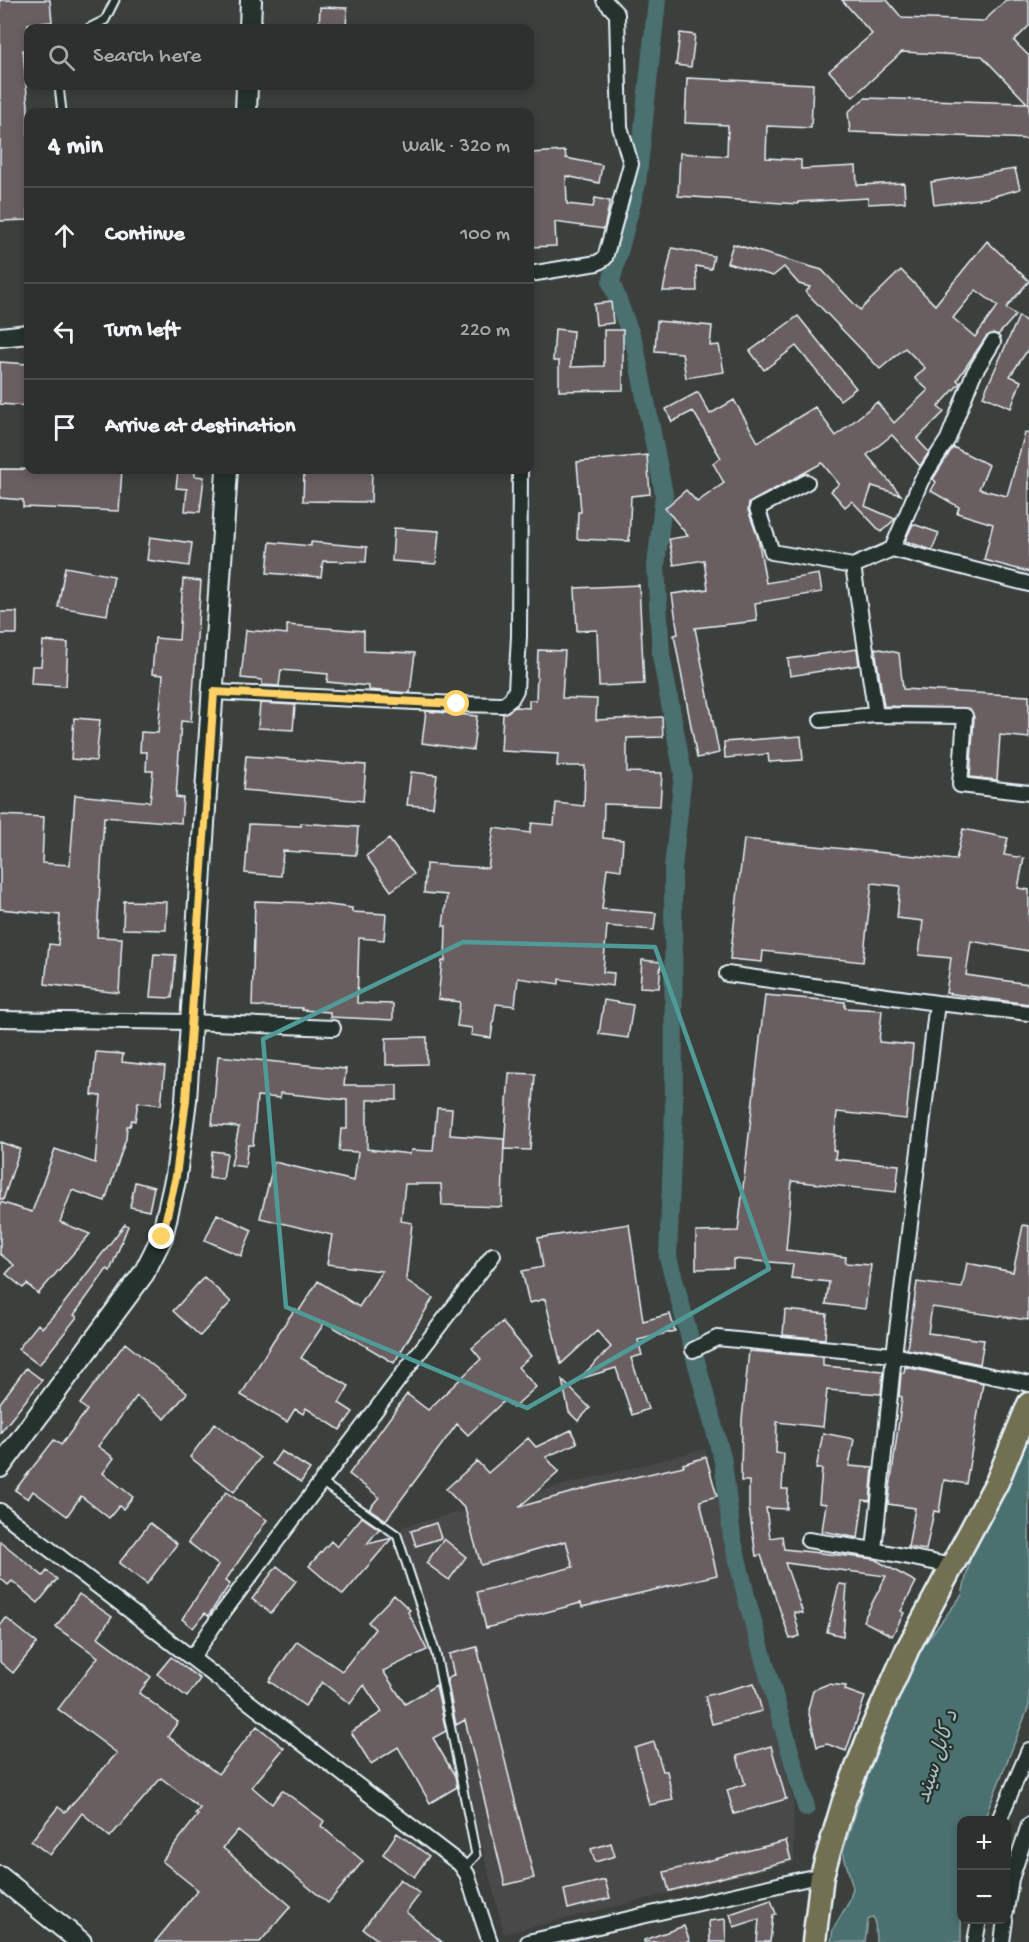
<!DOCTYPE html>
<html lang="en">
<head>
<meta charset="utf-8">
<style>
  :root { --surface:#2c302e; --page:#343836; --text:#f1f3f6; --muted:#a6a9aa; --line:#484b4a }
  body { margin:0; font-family:"Gochi Hand","Playpen Sans Arabic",sans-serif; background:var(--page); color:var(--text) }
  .controls { position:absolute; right:18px; bottom:18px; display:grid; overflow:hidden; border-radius:12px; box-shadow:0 3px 9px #0003 }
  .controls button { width:54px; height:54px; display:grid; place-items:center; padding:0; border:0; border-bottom:2px solid var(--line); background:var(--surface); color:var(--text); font:30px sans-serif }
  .stop { position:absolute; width:18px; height:18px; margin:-14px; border:4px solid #ffd166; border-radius:50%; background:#fff }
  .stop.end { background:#ffd166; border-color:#fff; box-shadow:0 2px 6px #0008 }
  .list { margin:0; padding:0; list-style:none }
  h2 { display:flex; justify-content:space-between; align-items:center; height:78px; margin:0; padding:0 24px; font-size:26px }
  h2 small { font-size:20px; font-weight:400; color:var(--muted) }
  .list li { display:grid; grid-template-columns:39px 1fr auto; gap:18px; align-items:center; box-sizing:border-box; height:96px; padding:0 24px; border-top:2px solid var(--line) }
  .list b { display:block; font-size:22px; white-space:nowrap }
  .list em { font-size:20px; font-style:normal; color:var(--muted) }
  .icon { flex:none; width:33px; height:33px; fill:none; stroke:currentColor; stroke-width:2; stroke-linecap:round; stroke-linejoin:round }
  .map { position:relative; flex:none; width:1029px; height:1942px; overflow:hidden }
  .search { position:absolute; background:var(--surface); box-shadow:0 3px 9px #0003; left:24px; top:24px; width:510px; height:66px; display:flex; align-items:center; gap:15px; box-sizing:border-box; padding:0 21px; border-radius:12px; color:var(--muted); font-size:22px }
  .panel { position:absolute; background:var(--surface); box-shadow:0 3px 9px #0003; left:24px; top:108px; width:510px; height:366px; border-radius:12px }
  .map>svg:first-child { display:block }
</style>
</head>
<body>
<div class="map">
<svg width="1029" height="1942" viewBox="0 0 1029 1942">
  <rect width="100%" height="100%" fill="#3b403d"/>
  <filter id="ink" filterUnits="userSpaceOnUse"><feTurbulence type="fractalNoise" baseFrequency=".0167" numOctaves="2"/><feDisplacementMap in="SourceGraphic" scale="12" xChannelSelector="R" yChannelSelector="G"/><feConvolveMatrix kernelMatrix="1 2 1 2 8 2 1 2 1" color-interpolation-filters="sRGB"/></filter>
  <g filter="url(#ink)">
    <path fill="#494948" d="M705 1449 793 1800 794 1862 504 1934 401 1527Z"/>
    <path fill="#4b6f70" stroke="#8aa3a6" stroke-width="1.5" d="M1029 1433V1706L984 1820H962L961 1942H876L875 1920 873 1917 868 1920 865 1942H831L833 1929 849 1902 853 1888 843 1852 871 1764 911 1661 962 1595 972 1551Z"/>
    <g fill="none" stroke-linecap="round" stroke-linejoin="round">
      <path stroke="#4b6f70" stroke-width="18" d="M657 0 637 184 611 282 635 346 664 494 656 566 661 655 683 774 673 868 674 1109 668 1257 723 1461 732 1537 748 1604 806 1807"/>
    </g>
    <path fill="#6b5f61" stroke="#e8f1f8" stroke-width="1.5" fill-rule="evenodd" d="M0 0H50L52 22 28 24V50H23L28 106V220L0 221Z
      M842 0H887L902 18 984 21 1006 0H1029V26L1014 41 1029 56V139L850 132 848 112 865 98 1027 103 982 56 902 52 853 97 829 71 872 34Z
      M320 7 347 8 346 28H319Z
      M680 33 695 35 691 67 676 65Z
      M687 78 813 84 811 128 767 126 766 158 801 160V169L856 166 857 185 904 183 905 202 868 204V198L798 202V204L678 196 680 153 727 156 728 125 685 123Z
      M565 151 566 158 602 165 599 183 566 176 567 204 593 207 595 198 610 201 604 229 555 222 556 246 530 247V153Z
      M1015 169 1020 189 987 198 934 205 931 182Z
      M987 241 1029 281 1006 308 1016 315 998 335 993 333 986 337 957 380 960 383 938 407 944 412 917 439 929 452 920 466 892 435 867 455 901 495 872 486 865 506 895 519 881 532 852 501 845 507 831 491 839 484 822 463 749 503 748 510 758 538 766 583 819 574 822 592 755 603 757 621 695 628 719 753 697 758 674 635 678 634 672 594 708 589 704 560 674 565 669 539 688 536 665 508 686 490 697 502 724 483 713 463 721 458 693 411 672 422 666 409 698 392 710 414 734 400 758 442 815 407 836 436 877 402 894 423 928 390 915 378 925 368 905 348 880 369 806 292 810 287 799 284 784 267 773 276 727 263 733 244 822 270 860 310 901 270 935 305ZM976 290 998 306 975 337 953 318Z
      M672 248 714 256 711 269 696 266 697 291H663Z
      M611 302 613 323 596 325 594 304Z
      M798 316 856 388 840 400 796 346 764 370 750 351Z
      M1019 316 1029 324V348L1010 376 1021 381 1011 408 983 396Z
      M657 321 712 326 710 346 719 345 724 372 686 378 682 353 655 351Z
      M555 329 573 331 571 367 604 366V330H623V390L559 391V361H553Z
      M0 362 28 364V406L0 404Z
      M1025 433H1029V572L984 560 993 524 957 513 959 507 931 491 936 482 933 479 953 447 989 465 979 489 1007 496Z
      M647 455 650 494 631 496 629 541 577 539 578 512H581L577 462Z
      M0 469 122 470 119 511 23 507V500L0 498Z
      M178 470H195V476L204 477 200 512 185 511 187 489 176 488Z
      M304 470H372L371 502 303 501Z
      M913 524 939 533 932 550 905 541Z
      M394 528 439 531 436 564 392 561Z
      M150 537 192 543 189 566 147 560Z
      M270 542 311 546V542L367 547 366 562 323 561 321 577 267 573Z
      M65 567 114 576 107 615 58 607Z
      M183 579 201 581 191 722 181 721 176 797 183 798 181 823 104 817 97 937 122 938 119 993 45 984 49 944 58 945 60 915 0 909V815L44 817 42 863 70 865 75 795 150 802 153 771H146L147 752H140L141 732 158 733 163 675 152 674 155 638 179 640Z
      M639 585 644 684 599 686 597 630 577 631 575 588Z
      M0 612H17V634H0Z
      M287 625 364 631V651L415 653 410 693 369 690V686L327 682 328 674 281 670 279 686 262 685V680L241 678 246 630 287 634Z
      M43 641 68 643 66 686 31 684 32 666H41Z
      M875 648 899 653 903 689 1029 696V738L1000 735 997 780 970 777 974 717 970 709 884 706Z
      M857 649 859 665 790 676 788 659Z
      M538 650 565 651 562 698 597 699 596 720 662 717 663 737 627 738V772L662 773 660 806 604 804 603 838 623 840 621 870 607 868 602 909 656 913 654 930 607 926 603 972 614 973 613 986 559 979V984L518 978 515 1006 496 1004 491 1038 471 1035 472 1028 457 1026 460 1002 438 999 442 961H445L446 926H443L447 895 424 893 426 864 488 868 494 828 530 833 532 823 554 825 556 803 584 806 585 766H557L558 754 501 751 503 714 515 707 529 708V700H536Z
      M260 703 295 705 293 730 258 728Z
      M426 711 477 716 473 750 422 743Z
      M74 718 100 720 96 761 71 759Z
      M801 736 803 760 769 762 768 754 725 758 724 742Z
      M246 756 366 765 363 801 243 790Z
      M411 772 437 775 433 807 407 805Z
      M301 823 358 827 356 855 283 851 281 876 245 873 249 824 301 826Z
      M963 829 1008 838 1004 855 1024 858 1018 888 1029 890V951L971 941 966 975 1029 984V1004L946 993 951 958 919 955 923 921 897 918 900 886 872 883 863 962 763 951 762 962 730 959 744 839 956 860Z
      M389 839 414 874 391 891 366 856Z
      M124 901 167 902 166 930 123 929Z
      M255 901 314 903 352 908V912L386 914 384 940 359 938 357 1003 393 1004V1020L330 1017V1012L302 1010V1008L252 1006Z
      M154 954 176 955 172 998 150 997Z
      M642 960 661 962 659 988 640 987Z
      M765 995 845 1002V1008L882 1010 879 1042 913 1045 906 1119 837 1112 833 1150 836 1151 835 1159 899 1165 896 1192 792 1181 786 1250 846 1257 845 1263 871 1265 865 1309 826 1304 829 1282 791 1278 793 1264 733 1259V1268L696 1269V1232L738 1231Z
      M604 1000 633 1005 628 1038 599 1034Z
      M427 1037V1064L386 1065V1038Z
      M96 1052 123 1054 122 1062 165 1067 161 1105 138 1102 135 1121 132 1120 130 1126H127L126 1139 105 1201 72 1190 60 1222 90 1234 38 1294 27 1284 23 1288 6 1274 14 1265 0 1254V1202L32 1212 55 1149 95 1163 101 1096 92 1095Z
      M218 1056 346 1069 344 1085H397V1100H367V1149L410 1154 411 1150 433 1151 437 1108 452 1109 450 1135 504 1139 502 1207 442 1205 441 1184H405L401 1221 412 1223 406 1280 433 1298 394 1363 325 1322 301 1358 349 1386 339 1403 353 1412 340 1430 306 1408 303 1414 295 1409 287 1422 241 1395 273 1341 295 1309 299 1311 318 1281 359 1307 382 1271 327 1264 332 1235 260 1218 274 1162 354 1181 358 1152 339 1151 341 1129H347V1100L280 1093V1098L257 1096 253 1145H248L245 1167 231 1165 239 1127 212 1125Z
      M509 1073 535 1074 530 1150 504 1149Z
      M0 1142 20 1149 3 1200 0 1199Z
      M212 1151 227 1153 223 1180 209 1178Z
      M135 1182 154 1187 149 1211 130 1207Z
      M217 1214 252 1230 241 1256 205 1240Z
      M125 1224 128 1226 110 1271 107 1269 74 1315 77 1317 39 1365 18 1349 38 1324 42 1328 62 1306Z
      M629 1224 643 1321 670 1314 675 1331 638 1340 642 1355 631 1358 648 1409 632 1415 616 1368 579 1379 611 1347 597 1331 561 1364 545 1299 529 1303 522 1271 543 1267 538 1238Z
      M1023 1225 1029 1226 1028 1320 932 1307 928 1333 984 1340 980 1364 907 1349 917 1282 962 1288 967 1263 1013 1272Z
      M204 1277 231 1302 200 1336 173 1311Z
      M785 1310 827 1314 825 1339 783 1335Z
      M502 1322 531 1356 518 1367 536 1387 513 1408 505 1400 468 1435 457 1424 386 1520 369 1509 379 1497 349 1474 407 1394 428 1410 481 1359 472 1348Z
      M125 1343 187 1393 165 1419 137 1396 98 1446 114 1458 103 1473 133 1497 123 1509 119 1506 109 1518 81 1496 67 1516 33 1491 28 1499 15 1490 54 1440 61 1445 87 1410 80 1404Z
      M749 1351 823 1357V1366L883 1371 881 1394 827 1390 823 1427 777 1422 776 1453 784 1454 782 1489H788L787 1509 766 1508 770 1538 782 1536 784 1549 874 1559 916 1582 901 1611 904 1613 892 1636 863 1621 886 1576 785 1563 803 1613 794 1612 800 1636 790 1639 761 1555 756 1556 749 1508V1481H741L742 1420Z
      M905 1367 983 1383 966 1484 944 1480 939 1512 934 1511 926 1550 908 1547 915 1508 888 1504 902 1397 899 1396 901 1373H904Z
      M26 1368 42 1380 0 1433V1403Z
      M562 1380 590 1408 578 1421 569 1412Z
      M215 1423 260 1458 234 1492 190 1457Z
      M571 1430 577 1443 546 1457 559 1472 519 1507 595 1486 684 1466 683 1464 706 1457 717 1496 700 1501 717 1575 582 1607 581 1603 486 1628 477 1592 573 1567 566 1541 481 1565 465 1509 446 1489 477 1461 488 1473 528 1438 536 1447Z
      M823 1433 854 1439 849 1466 873 1468 870 1501 863 1500 858 1538 822 1531 826 1504 819 1503 822 1469H816Z
      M281 1451 310 1469 301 1482 272 1464Z
      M226 1492 267 1520 225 1581 230 1584 208 1616 205 1613 193 1628 182 1619 218 1565 188 1542Z
      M362 1517 379 1529 367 1544 392 1538 343 1595 309 1566 331 1541 337 1547Z
      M150 1523 177 1544 147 1584 119 1563Z
      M436 1523 441 1538 416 1546 411 1531Z
      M444 1539 466 1557 449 1580 426 1563Z
      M0 1541 43 1576 47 1571 57 1579 38 1603 12 1581 8 1585 0 1578Z
      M277 1566 296 1581 271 1613 252 1599Z
      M839 1584 847 1585 843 1636 827 1632Z
      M79 1594 112 1617 98 1637 151 1677 139 1693 178 1722 168 1736 218 1774 257 1726 284 1748 252 1787 272 1804 282 1790 324 1821 321 1826 363 1861 328 1903 238 1830 223 1848 291 1906 260 1942H155L198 1890 162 1861 198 1815 195 1814 200 1808 161 1778 110 1837 82 1813 50 1855 31 1841 58 1807 65 1812 117 1753 58 1709 98 1657 56 1627Z
      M394 1595 410 1610 408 1612 427 1650 383 1671 405 1704 436 1685 446 1731 433 1738 455 1776 457 1787 430 1803 398 1747 371 1764 351 1732 382 1712 364 1685 350 1704 322 1682 305 1706 269 1681 297 1641 342 1671 375 1629 368 1622Z
      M6 1618 37 1643 13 1673 0 1662V1626Z
      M477 1647 534 1878 505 1885 465 1720 456 1725 447 1679 454 1675 449 1654Z
      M171 1657 200 1679 187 1697 157 1674Z
      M754 1683 762 1711 712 1724 705 1696Z
      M828 1684 846 1686 845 1690 865 1697 846 1751 827 1744 817 1747 808 1710 813 1690Z
      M654 1742 663 1771H667L673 1800 649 1805 635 1748Z
      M771 1746 786 1799 734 1814 727 1790 745 1784 737 1756Z
      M397 1833 429 1856 414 1877 383 1854Z
      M786 1841 791 1860 669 1891 664 1872Z
      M611 1843 615 1856 595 1862 591 1849Z
      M400 1879 420 1894 406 1912 442 1942H381L363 1929Z
      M605 1880 610 1898 568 1909 564 1890Z
      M771 1900 776 1914 773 1915 770 1942H757L759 1919 734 1927 730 1914Z
      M725 1919 726 1942H710L709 1921Z
      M684 1926 690 1942H644V1940Z"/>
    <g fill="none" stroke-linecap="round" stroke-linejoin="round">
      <g stroke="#e8f1f8" stroke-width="11">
        <path id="service" d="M89 28 105 20 115 0
          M59 86 62 112
          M321 1482 397 1535 436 1654 476 1855 463 1869"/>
      </g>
      <g stroke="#e8f1f8" stroke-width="18">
        <path id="minor" d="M530 274 597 263 605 258 631 164 620 127 617 14 604 0
          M807 482 757 508 772 552 853 566 876 715
          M892 549 921 481 948 439 973 375 993 342
          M853 566 892 549 1029 584
          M214 692 457 704 503 705 511 699 516 690 519 636 520 470
          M821 720 876 715 965 716 960 785 1029 793
          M727 974 937 1003 1029 1013
          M0 1019 190 1022 333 1028
          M693 1350 717 1338 894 1355 1029 1384
          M0 1511 460 1864 467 1874 490 1942
          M808 1540 874 1550 952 1566
          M874 1550 894 1355 937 1003
          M192 1658 218 1619 321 1482 493 1255
          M999 1820 1029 1750
          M1006 1911 1011 1879 1029 1825
          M528 1942 822 1875
          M975 1942 979 1920
          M1002 1942 1005 1920"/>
      </g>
      <g stroke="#e8f1f8" stroke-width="22">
        <path id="tertiary" d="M0 337 28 334"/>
      </g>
      <g stroke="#e8f1f8" stroke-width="24">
        <path id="secondary" d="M250 28 251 0
          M246 112 247 86
          M0 1467 144 1273 162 1237 176 1176 186 1100 227 470
          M0 1877 81 1942"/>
      </g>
      <g stroke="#e8f1f8" stroke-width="27">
        <path id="primary" d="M814 1942 822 1875 844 1801 872 1729 908 1648 997 1482 1029 1404"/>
      </g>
      <use href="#service" stroke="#26332d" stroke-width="7"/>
      <use href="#minor" stroke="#26332d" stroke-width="14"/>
      <use href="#tertiary" stroke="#26332d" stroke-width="18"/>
      <use href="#secondary" stroke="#26332d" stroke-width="20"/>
      <use href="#primary" stroke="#716f52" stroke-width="22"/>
    </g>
  </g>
  <g fill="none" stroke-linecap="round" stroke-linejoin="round" filter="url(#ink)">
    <path stroke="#ffd166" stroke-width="8" d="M162 1237 176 1176 186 1100 214 692 457 704"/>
  </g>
  <path fill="none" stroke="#509b97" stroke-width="4.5" stroke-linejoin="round" d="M463 942 655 947 769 1269 527 1408 286 1307 263 1039Z"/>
  <g text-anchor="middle" stroke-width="4.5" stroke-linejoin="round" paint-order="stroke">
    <g font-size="21" font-style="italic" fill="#a9bdc2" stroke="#26332d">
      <text transform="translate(936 1756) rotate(-72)" y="7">د کابل سيند</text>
    </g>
  </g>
</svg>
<div class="controls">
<button>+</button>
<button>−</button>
</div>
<div class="stop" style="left:457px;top:704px"></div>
<div class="stop end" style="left:162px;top:1237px"></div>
<div class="search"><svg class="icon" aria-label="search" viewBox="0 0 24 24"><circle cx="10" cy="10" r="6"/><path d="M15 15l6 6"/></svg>Search here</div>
<section class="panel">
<h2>4 min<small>Walk · 320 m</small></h2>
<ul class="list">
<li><svg class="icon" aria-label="ahead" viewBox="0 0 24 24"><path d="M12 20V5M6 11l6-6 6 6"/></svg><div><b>Continue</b></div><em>100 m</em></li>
<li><svg class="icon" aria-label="left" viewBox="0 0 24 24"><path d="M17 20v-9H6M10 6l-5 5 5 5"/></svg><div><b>Turn left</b></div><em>220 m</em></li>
<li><svg class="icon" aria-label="arrive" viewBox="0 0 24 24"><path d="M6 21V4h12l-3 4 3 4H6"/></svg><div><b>Arrive at destination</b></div></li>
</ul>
</section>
</div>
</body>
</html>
